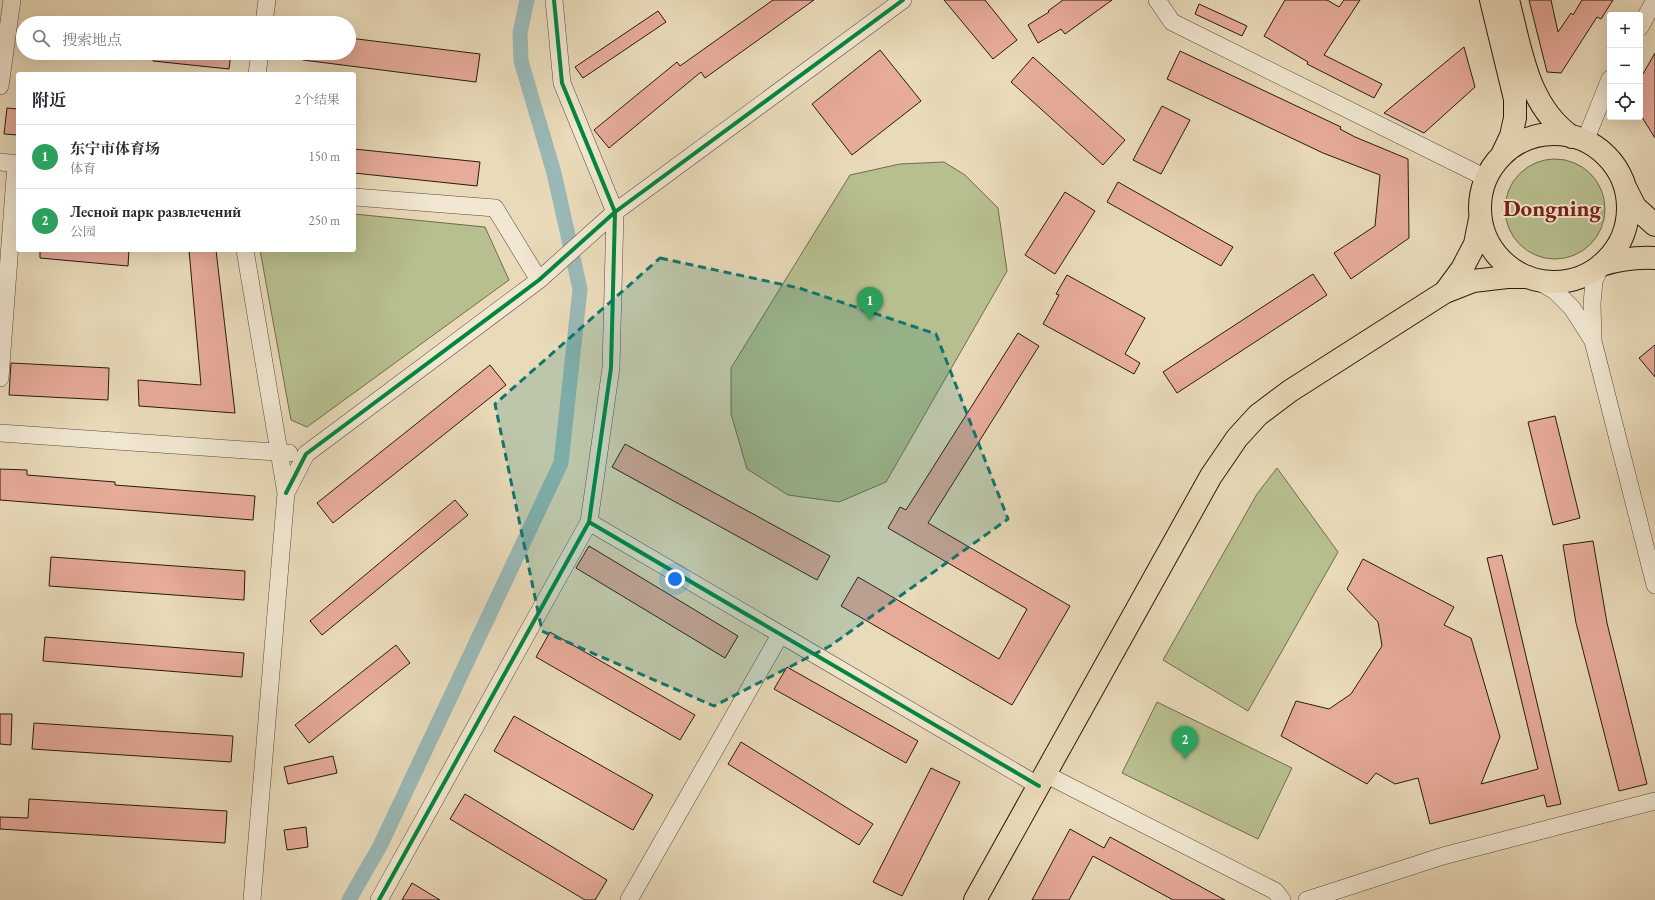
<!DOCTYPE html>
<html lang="zh">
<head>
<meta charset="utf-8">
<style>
  :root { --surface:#fff; --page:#f2f2f3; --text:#2b2b33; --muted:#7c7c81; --line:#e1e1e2; --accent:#1a73e8 }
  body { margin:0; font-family:"EB Garamond","Noto Serif SC",serif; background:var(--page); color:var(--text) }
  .controls { position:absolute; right:12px; top:12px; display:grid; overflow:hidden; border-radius:4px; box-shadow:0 4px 16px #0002 }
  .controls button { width:36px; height:36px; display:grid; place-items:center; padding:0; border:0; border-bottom:1px solid var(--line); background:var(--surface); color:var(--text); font:20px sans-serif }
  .you { position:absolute; left:675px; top:579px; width:14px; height:14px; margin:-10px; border:3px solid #fff; border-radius:50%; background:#1a73e8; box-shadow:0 0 0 6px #1a73e833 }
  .badge { display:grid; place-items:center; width:26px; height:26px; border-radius:50%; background:var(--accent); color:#fff; font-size:13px; font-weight:700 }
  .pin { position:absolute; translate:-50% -33px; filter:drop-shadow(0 1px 2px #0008) }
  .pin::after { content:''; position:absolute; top:21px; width:14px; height:12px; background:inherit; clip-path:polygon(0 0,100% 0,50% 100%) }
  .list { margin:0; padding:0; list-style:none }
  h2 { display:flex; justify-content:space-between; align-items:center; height:52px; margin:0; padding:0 16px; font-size:17px }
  h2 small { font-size:13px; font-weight:400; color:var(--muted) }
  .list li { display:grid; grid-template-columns:26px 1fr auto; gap:12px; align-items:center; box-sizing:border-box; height:64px; padding:0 16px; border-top:1px solid var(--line) }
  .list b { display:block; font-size:15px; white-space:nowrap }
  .list p { margin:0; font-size:13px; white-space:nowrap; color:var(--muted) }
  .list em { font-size:13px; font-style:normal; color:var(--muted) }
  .icon { flex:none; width:22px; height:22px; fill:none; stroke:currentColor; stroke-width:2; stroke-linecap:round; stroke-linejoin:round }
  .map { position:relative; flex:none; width:1655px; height:900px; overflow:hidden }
  .search { position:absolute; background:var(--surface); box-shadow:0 4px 16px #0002; left:16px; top:16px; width:340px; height:44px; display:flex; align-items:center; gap:10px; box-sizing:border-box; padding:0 14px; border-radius:22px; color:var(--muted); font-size:15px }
  .panel { position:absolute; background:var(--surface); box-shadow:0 4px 16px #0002; left:16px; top:72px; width:340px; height:180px; border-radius:4px }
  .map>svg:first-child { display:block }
</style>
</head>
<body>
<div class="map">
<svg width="1655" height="900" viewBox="0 0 1655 900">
  <rect width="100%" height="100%" fill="#e9dab9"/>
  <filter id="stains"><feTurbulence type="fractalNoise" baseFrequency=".005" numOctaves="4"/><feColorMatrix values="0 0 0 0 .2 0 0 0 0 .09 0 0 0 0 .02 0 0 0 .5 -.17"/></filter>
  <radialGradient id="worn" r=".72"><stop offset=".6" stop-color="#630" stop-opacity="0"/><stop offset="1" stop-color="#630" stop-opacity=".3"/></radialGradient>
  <path fill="#b8bf8f" stroke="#6f6d50" d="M1505 209a50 50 0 1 1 100 0a50 50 0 1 1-100 0Z
    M944 162 965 175 998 208 1007 271 886 482 839 502 788 495 747 469 731 414V368L850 175 900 164Z
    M354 214 485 227 509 280 307 427 291 420 260 250H354Z
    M1277 468 1338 552 1248 711 1163 660 1257 494Z
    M1157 702 1292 768 1258 839 1122 773Z"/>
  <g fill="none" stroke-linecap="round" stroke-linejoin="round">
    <path stroke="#9ab9b7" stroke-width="15" d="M349 900 380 846 561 463 580 289 554 173 521 61 520 33 527 0"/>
  </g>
  <path fill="#e7ab9a" stroke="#261b11" d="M773 0H814L705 78 701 72 609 148 594 130 677 62 680 66Z
    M944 0H985L1017 40 993 59Z
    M1063 0H1112L1065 34 1061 29 1038 43 1028 25 1049 12 1048 11Z
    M1285 0H1327L1339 7 1344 0H1360L1324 55 1382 84 1374 98 1307 64 1308 62 1264 36Z
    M1529 0H1551L1558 32 1571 13 1573 15 1582 0H1613L1601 19 1597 17 1561 73 1547 72Z
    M1199 4 1247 26 1242 36 1195 14Z
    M658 11 666 22 583 78 575 67Z
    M349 38 480 54 476 82 303 60V53H349Z
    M1464 47 1475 87 1424 133 1384 113Z
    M880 50 921 101 852 155 812 104Z
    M1180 51 1341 127 1340 129 1355 137 1408 159 1409 238 1351 279 1334 253 1375 226 1380 175 1323 153 1167 79Z
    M154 53H231L229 69 153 61Z
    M1655 53V138L1640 114V79Z
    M1033 57 1125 140 1103 165 1011 82Z
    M1162 106 1190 120 1161 174 1133 160Z
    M7 108 18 109V135L4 134Z
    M354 149 480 162 477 186 354 173Z
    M1118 182 1233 247 1221 266 1107 202Z
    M1065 192 1095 211 1055 274 1025 255Z
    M40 250H129L128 266 40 258Z
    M189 250H216L235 413 139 406 138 380 201 385Z
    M1313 274 1327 295 1177 393 1163 372Z
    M1067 275 1145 318 1125 354 1140 363 1134 374 1043 324 1059 295 1056 294Z
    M1018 333 1039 346 928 523 1070 606 1012 705 841 606 858 577 999 659 1027 609 888 528 900 507 906 510Z
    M1655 345V377L1639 358Z
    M11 363 109 368 108 400 9 395Z
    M490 365 506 385 333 523 317 503Z
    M1555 416 1580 518 1553 525 1528 422Z
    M625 444 830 556 817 580 612 467Z
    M0 469 27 470V475L115 482V485L255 496 253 520 0 500Z
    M455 500 468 515 322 635 310 621Z
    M1593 541 1607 623 1647 784 1619 791 1576 623 1563 545Z
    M589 546 738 636 725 658 576 568Z
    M1502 555 1561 804 1547 807 1544 795 1430 824 1418 778 1395 784 1376 773 1367 784 1281 736 1296 701 1329 709 1351 694 1382 646 1378 622 1347 589 1363 559 1454 607 1444 625 1471 638 1500 737 1481 784 1538 769 1487 558Z
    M51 557 245 571 244 600 49 586Z
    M550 632 695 715 680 740 536 657Z
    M45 637 244 653 242 677 43 661Z
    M396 645 410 663 309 743 295 725Z
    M787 667 918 741 906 763 774 689Z
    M0 714H12L11 745 0 744Z
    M514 716 653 795 633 830 494 751Z
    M34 723 233 736 231 762 32 749Z
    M741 742 873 824 859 845 728 764Z
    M333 756 337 773 288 784 284 767Z
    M931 768 960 782 902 896 873 882Z
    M465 794 607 880 595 900H585L450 819Z
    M29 799 227 811 225 843 0 829V817L28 818Z
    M306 827 308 847 287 850 284 830Z
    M1070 829 1104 848 1110 837 1225 900H1173L1093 856 1069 900H1032Z
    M412 883 440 900H402Z"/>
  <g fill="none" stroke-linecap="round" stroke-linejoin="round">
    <g stroke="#574b3b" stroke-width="18">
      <path id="minor" d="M1157 0 1172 22 1486 178
        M264 23 267 0
        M1640 27 1655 0
        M257 74 260 53
        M0 86 12 0
        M1585 141 1610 79
        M0 162 18 164
        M354 197 495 208 539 280
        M245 250 286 493 252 900
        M1538 281 1555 291 1572 308 1593 341 1592 304 1594 281 1601 265
        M1593 341 1655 585
        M0 378 16 164
        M0 433 289 453
        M286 493 306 454 539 280 615 212 903 0
        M589 522 1039 786
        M1045 774 1275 891 1282 900
        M379 900 589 522 611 368 615 212 562 83 554 0
        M629 900 780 635
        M1307 900 1443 856 1655 801"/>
    </g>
    <g stroke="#261b11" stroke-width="24">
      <path id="highway" d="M1491 0 1515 99V118L1511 136 1502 155
        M1508 0C1521 49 1527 106 1572 137
        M1480 208a74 74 0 1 1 148 0a74 74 0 1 1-148 0Z
        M1626 189 1635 207 1655 225
        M1480 219 1475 244 1462 269 1445 292 1473 281 1507 277H1528
        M1601 265C1620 259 1636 257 1655 258
        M975 900 1211 476 1237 438 1258 415 1290 391 1445 292"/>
    </g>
    <use href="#minor" stroke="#f1e7d2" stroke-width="17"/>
    <use href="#highway" stroke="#e9dab9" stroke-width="22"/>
    <g stroke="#f1e7d2" stroke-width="6">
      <path id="cycleway" d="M286 493 306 454 539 280 615 212 903 0
        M589 522 1039 786
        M379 900 589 522 611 368 615 212 562 83 554 0"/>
    </g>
    <use href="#cycleway" stroke="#00873e" stroke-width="4"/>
  </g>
  <path fill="#0f766e" fill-opacity="0.2" stroke="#0f766e" stroke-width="3" stroke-dasharray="8 5" stroke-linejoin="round" d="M660 258 799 288 936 334 1008 519 830 646 714 706 542 631 495 404Z"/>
  <g text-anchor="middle" stroke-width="4" stroke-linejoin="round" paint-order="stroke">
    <g font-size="23" font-weight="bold" fill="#7a1f14" stroke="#f1e7d2">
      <text x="1552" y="216">Dongning</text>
    </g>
  </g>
  <rect width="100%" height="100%" filter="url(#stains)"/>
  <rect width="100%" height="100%" fill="url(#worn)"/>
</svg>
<div class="controls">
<button>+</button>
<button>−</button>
<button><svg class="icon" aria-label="locate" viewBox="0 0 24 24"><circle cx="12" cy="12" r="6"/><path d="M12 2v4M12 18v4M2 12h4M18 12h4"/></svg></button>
</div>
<div class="you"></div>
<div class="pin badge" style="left:870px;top:320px;background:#2e9e5b">1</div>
<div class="pin badge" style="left:1185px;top:759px;background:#2e9e5b">2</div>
<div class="search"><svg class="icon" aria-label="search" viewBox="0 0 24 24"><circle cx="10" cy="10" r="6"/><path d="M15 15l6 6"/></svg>搜索地点</div>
<section class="panel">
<h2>附近<small>2个结果</small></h2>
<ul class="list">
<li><span class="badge" style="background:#2e9e5b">1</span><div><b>东宁市体育场</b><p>体育</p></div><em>150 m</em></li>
<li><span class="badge" style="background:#2e9e5b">2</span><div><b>Лесной парк развлечений</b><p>公园</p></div><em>250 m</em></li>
</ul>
</section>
</div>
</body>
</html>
